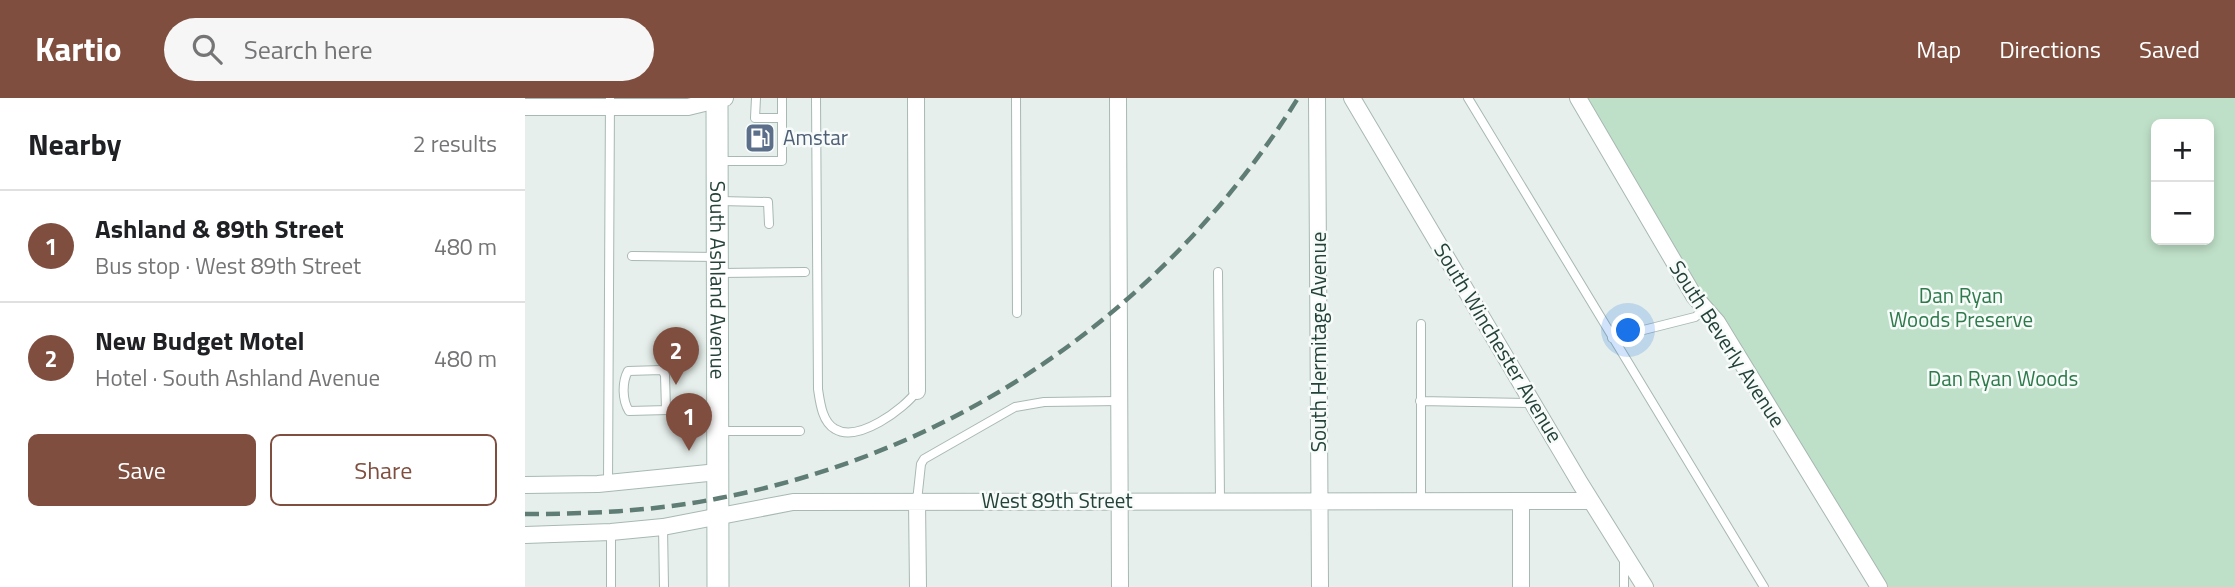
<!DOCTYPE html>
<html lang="en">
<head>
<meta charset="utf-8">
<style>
  :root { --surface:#fff; --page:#f6f6f6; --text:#202124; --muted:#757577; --line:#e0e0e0; --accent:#7f4e3f }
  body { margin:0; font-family:"Titillium Web",sans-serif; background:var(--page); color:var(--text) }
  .controls { position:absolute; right:21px; top:21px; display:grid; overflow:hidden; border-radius:10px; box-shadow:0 4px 10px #0003 }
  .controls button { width:63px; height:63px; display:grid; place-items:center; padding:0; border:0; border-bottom:2px solid var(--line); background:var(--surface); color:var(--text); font:35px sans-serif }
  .you { position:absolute; left:1104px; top:233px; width:24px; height:24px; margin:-18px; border:5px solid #fff; border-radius:50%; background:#1a73e8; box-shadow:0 0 0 10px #1a73e833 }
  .badge { display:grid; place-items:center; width:46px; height:46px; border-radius:50%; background:var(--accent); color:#fff; font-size:23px; font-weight:700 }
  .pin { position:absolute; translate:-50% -58px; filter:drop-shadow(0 2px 4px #0008) }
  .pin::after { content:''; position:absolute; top:37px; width:24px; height:21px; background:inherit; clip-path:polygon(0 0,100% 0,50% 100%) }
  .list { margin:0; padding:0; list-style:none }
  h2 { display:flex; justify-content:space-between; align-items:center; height:91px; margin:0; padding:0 28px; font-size:30px }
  h2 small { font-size:23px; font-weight:400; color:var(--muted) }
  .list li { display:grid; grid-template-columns:46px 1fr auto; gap:21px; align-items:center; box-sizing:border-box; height:112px; padding:0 28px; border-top:2px solid var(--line) }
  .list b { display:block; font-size:26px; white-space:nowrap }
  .list p { margin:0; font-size:23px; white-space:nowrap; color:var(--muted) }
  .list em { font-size:23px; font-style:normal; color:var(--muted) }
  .actions { display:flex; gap:14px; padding:21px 28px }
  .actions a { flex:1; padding:16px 0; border:2px solid var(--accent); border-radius:10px; text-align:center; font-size:24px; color:var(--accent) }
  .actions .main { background:var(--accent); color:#fff }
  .icon { flex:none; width:38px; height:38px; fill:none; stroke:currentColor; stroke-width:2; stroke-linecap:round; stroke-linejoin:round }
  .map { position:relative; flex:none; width:1710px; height:489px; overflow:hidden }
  header { display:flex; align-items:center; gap:42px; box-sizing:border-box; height:98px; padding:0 35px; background:var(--accent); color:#fff }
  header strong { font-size:33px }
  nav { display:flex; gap:38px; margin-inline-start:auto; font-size:24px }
  .search { width:490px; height:63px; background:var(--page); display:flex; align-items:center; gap:18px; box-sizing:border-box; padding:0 24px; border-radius:38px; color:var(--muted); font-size:26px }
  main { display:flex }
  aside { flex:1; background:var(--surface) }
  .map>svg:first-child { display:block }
</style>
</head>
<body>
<header>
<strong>Kartio</strong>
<div class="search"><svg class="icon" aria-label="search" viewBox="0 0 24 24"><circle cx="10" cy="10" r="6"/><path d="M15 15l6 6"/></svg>Search here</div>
<nav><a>Map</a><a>Directions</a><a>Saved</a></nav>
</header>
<main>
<aside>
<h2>Nearby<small>2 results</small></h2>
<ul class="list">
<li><span class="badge">1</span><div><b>Ashland &amp; 89th Street</b><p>Bus stop · West 89th Street</p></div><em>480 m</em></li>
<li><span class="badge">2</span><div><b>New Budget Motel</b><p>Hotel · South Ashland Avenue</p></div><em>480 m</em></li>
</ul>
<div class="actions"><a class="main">Save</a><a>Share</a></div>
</aside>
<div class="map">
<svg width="1710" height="489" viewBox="0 0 1710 489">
  <rect width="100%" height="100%" fill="#e6efeb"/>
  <path fill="#bfe0c8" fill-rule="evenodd" d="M1063 0H1710V489H1363L1200 222 1169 184ZM1631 26H1684V142H1631Z"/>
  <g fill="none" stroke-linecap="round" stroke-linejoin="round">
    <g stroke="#a8b8b2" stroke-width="10">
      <path id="service" d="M231 0 230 20H257
        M291 0 293 291C295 304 297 324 310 331 333 345 379 311 392 293
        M491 0 492 215
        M943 0 1239 489
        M193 63H257V0
        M195 103 243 104 244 126
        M107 158 192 159
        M693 174 695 403
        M195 175 280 174
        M1087 240 1170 219 1181 211
        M895 303 1008 305
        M141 312 140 277 137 272 103 273C97 284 97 302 104 313L143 312
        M159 312H192
        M195 333H275
        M83 386 85 0
        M392 403 396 366 399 361 490 309 519 304 594 303
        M896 404V226
        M138 429 139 489
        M86 434V489
        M1099 489V460"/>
    </g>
    <g stroke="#a8b8b2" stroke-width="18">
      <path id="minor" d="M391 0 392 293
        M593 0 595 489
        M792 0 795 489
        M827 0 1055 385 1120 489
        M1053 0 1169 198 1192 224 1354 489
        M0 9H163L200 0
        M0 387 73 386 193 374
        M392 403 393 489
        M996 404V489
        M0 437 86 434 138 429 268 404 1066 403"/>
    </g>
    <g stroke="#a4bbb3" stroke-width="23">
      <g id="secondary">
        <path id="s1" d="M192 0 193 489"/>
      </g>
    </g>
    <use href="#service" stroke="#fff" stroke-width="8"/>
    <use href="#minor" stroke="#fff" stroke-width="16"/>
    <use href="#secondary" stroke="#fff" stroke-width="21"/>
    <path stroke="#5f7d75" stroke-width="4.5" stroke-dasharray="14 7" stroke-linecap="butt" d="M0 416C65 416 131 413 195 400 436 353 643 209 773 0"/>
  </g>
  <defs>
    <g id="fuel-square" transform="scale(1.575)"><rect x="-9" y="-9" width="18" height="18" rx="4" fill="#5c6f8a" stroke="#f7fbf9"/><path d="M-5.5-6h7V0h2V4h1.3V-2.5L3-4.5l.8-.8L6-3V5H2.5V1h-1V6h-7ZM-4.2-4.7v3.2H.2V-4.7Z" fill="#fff"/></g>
  </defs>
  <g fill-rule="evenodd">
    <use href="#fuel-square" x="235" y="40"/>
  </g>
  <g text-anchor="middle" stroke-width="5" stroke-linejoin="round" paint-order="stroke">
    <g font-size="21" fill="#4e5e75" stroke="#f7fbf9" text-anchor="start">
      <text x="258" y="47">Amstar</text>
    </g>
    <g font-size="21" fill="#24423a" stroke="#f7fbf9">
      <text dy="7" stroke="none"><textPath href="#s1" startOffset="182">South Ashland Avenue</textPath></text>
      <text transform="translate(794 244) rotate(-90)" y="7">South Hermitage Avenue</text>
      <text transform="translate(973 245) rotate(59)" y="7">South Winchester Avenue</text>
      <text transform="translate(1202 246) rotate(57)" y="7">South Beverly Avenue</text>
      <text x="532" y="410">West 89th Street</text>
    </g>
    <g font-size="21" fill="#2d7a4b" stroke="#f7fbf9">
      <text x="1436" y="205">Dan Ryan<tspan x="1436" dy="24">Woods Preserve</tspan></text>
      <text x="1478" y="288">Dan Ryan Woods</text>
    </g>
  </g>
</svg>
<div class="controls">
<button>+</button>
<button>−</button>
</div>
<div class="you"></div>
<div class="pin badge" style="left:164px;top:353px">1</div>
<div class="pin badge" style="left:151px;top:287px">2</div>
</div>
</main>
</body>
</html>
